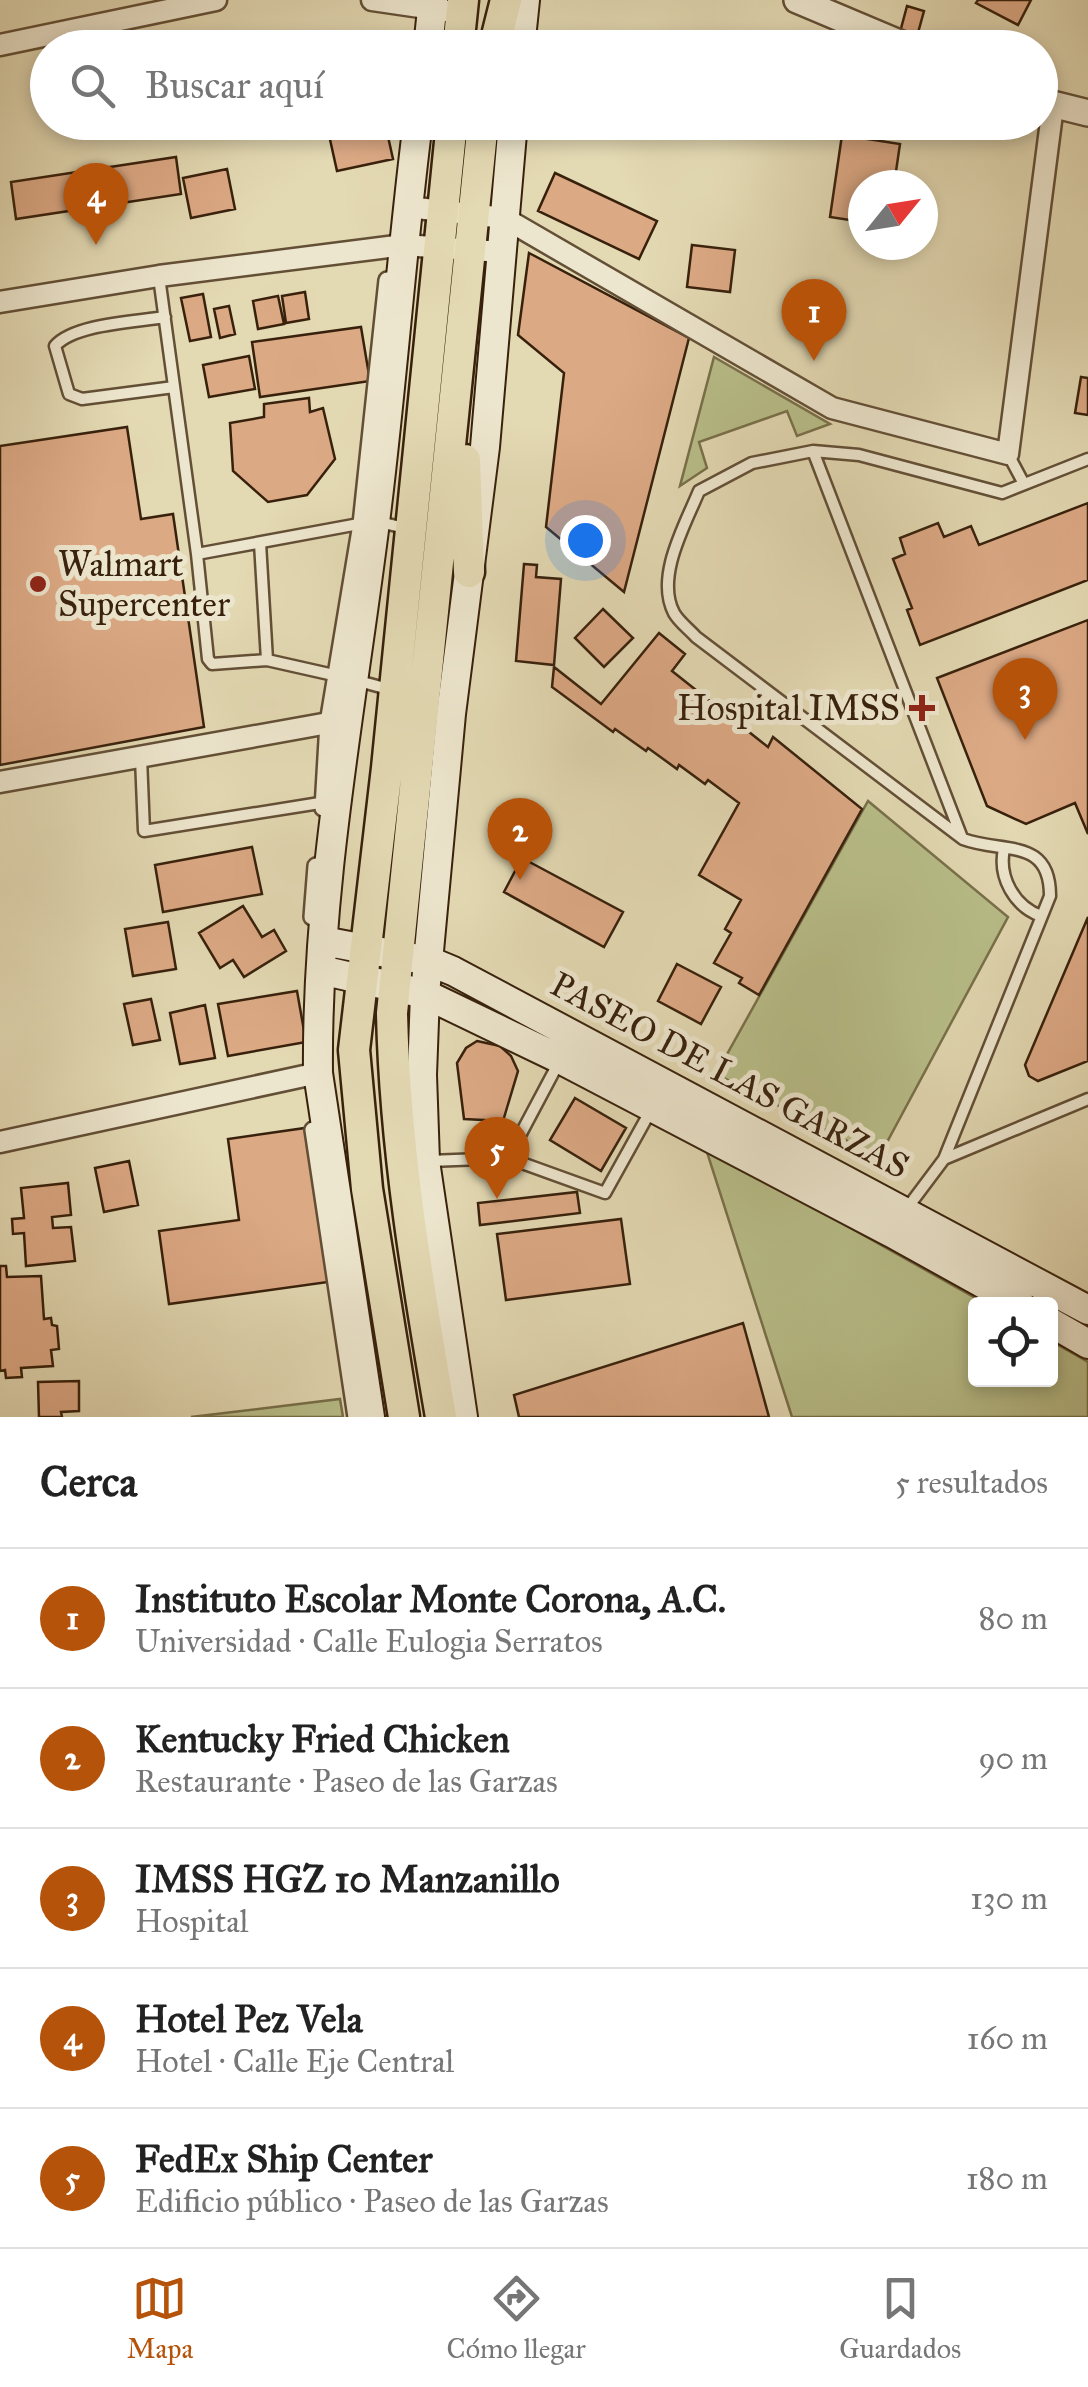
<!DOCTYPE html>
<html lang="es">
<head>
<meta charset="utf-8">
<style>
  :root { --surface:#fff; --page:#f2f2f2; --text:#222; --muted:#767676; --line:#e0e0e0; --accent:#b45309 }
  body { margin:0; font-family:"IM FELL Great Primer",serif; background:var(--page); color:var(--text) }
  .controls { position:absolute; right:30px; bottom:30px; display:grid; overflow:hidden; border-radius:10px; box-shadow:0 5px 15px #0003 }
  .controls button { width:90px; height:90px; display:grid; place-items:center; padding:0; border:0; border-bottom:2px solid var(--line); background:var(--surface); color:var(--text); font:50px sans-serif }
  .compass { position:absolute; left:848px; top:170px; width:90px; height:90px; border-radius:50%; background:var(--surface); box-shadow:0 5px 15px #0003; rotate:60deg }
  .you { position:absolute; left:585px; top:540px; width:35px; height:35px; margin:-25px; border:8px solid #fff; border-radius:50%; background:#1a73e8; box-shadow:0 0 0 15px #1a73e833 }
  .badge { display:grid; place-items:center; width:65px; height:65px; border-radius:50%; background:var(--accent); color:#fff; font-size:32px; font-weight:700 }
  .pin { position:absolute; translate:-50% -82px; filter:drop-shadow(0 2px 5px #0008) }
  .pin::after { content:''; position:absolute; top:52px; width:35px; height:30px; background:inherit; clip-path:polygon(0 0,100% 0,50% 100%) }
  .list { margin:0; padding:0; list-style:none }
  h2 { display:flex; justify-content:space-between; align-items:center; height:130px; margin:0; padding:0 40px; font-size:42px }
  h2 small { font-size:32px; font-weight:400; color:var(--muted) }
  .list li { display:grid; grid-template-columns:65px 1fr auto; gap:30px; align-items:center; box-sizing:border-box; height:140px; padding:0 40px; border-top:2px solid var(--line) }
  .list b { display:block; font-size:38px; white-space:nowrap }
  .list p { margin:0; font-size:32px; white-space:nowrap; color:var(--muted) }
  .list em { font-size:32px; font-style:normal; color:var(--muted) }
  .icon { flex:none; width:55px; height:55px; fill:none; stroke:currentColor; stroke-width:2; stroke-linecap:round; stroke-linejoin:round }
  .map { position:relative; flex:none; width:1088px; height:1417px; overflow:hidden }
  .search { position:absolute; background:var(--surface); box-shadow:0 5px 15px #0003; left:30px; right:30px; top:30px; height:110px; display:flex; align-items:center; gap:25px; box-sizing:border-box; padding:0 35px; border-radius:55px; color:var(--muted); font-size:38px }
  .sheet { height:830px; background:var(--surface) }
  nav { display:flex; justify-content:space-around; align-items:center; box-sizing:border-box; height:140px; border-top:2px solid var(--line); background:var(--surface); font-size:28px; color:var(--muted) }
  nav a { display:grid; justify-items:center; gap:5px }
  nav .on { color:var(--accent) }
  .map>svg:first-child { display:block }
</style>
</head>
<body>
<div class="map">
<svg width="1088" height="1417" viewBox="0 0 1088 1417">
  <rect width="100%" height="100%" fill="#e3d9b3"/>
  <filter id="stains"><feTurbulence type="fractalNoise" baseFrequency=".002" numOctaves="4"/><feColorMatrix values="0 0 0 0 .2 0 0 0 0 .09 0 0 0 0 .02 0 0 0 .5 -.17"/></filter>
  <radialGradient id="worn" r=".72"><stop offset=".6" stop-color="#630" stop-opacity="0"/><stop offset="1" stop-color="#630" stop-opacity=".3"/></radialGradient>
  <path fill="#b8be89" stroke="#78704a" stroke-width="2.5" d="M714 357 830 424 797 436 787 411 699 442 707 468 680 486Z
    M868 801 1008 917 879 1157 716 1074Z
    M705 1146 986 1304H976V1380H1050L1051 1341 1088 1362V1417H792Z
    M340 1399 343 1417H191Z"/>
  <path fill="#dca985" stroke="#38210c" stroke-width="2.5" d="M978 0H1031L1018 25 976 3Z
    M907 6 924 11 916 40 899 36Z
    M847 122H918L917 133Z
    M385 123 393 159 337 171 329 135Z
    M842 135 900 144 894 185H863V222L830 217Z
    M176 157 181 194 16 219 11 182Z
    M227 169 235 209 191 218 183 178Z
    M555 173 657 221 639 259 538 211Z
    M692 245 735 250 730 292 687 287Z
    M529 253 689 338 624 592 546 527 564 373 518 335Z
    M305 292 309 319 286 323 282 296Z
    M203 294 211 337 190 341 181 298Z
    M278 296 284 324 258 329 253 301Z
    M229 306 235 334 220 338 214 309Z
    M361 327 370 381 260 397 252 342Z
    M249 356 255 389 209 397 203 365Z
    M1081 377 1088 378V415L1075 413Z
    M309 398 310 412 323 408 335 459 307 495 268 502 233 471 230 423 264 417V404Z
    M127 427 141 519 173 514 204 727 0 765V446Z
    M1088 503V580L920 645 907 610 912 608 893 559 905 554 900 538 938 523 944 537 971 526 979 545Z
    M524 564 537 565 536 577 561 579 554 665 516 661Z
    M603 609 633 638 604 667 575 638Z
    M1088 620V834L1075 803 1026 824 987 806 937 678Z
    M659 633 685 654 672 671 768 747 773 737 862 809 759 995 739 983 742 978 714 963 731 933 725 929 741 900 699 875 739 803 708 780 705 784 679 765 677 769 648 748 646 751 615 729 613 732 552 687 554 667 601 704Z
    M252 847 262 894 163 912 155 865Z
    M522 858 623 912 604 947 504 892Z
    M243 906 262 937 274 930 286 951 244 977 233 960 220 968 199 933Z
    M1088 917V1061L1038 1081 1029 1076 1025 1065Z
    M168 922 176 969 133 976 125 929Z
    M677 964 721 987 701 1024 658 1001Z
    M297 991 306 1042 228 1056 218 1004Z
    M151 999 160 1040 133 1045 124 1004Z
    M205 1005 215 1058 180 1064 170 1013Z
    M477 1041 500 1046 511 1056 518 1071 503 1121 464 1119 457 1063 466 1048Z
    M575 1098 626 1128 601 1171 550 1140Z
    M305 1128 328 1282 169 1304 159 1231 239 1220 228 1139Z
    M129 1161 138 1205 104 1212 95 1168Z
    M68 1183 71 1215 52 1217 53 1228 71 1227 75 1261 26 1266 24 1233 13 1234 12 1219 24 1218 21 1188Z
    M577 1192 580 1213 480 1225 478 1203Z
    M621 1219 630 1284 506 1300 497 1234Z
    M0 1266H6L7 1277 41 1276 44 1319 51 1318 52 1325 57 1326 59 1349 51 1350 53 1366 21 1368 22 1377 6 1378 5 1370 0 1371Z
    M743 1323 769 1417H519L514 1395Z
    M79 1381V1411L61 1412 62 1417H39L38 1382Z"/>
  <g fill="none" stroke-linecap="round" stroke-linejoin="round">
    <g stroke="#634f36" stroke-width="15">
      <path id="service" d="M159 277 197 554
        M165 317C135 322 74 324 55 346L69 394 82 399 174 387
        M813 451 962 838
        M1008 454 1024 484
        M260 543 267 660
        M338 676 267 660 212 664 208 659 197 554 375 521 405 528
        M355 680 392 690
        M141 758 144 831 326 802
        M1004 849C998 877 1014 906 1041 916
        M559 1062 508 1158 605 1193 651 1110
        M944 1159 1088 1099
        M429 1161 508 1158
        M905 1211 944 1159 1050 896C1050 837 1003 854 963 839L696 637C689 629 679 622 674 613 655 577 685 525 699 491L752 463 813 451 859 455 1002 493 1088 459"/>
    </g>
    <g stroke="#634f36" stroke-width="20">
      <path id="pedestrian" d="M323 808 328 723 361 524 387 280
        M312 917 316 866
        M313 1130 356 1417"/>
    </g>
    <g stroke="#634f36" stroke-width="25">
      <path id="minor" d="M372 0 461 13
        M0 45 216 0
        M408 207 504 218 832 408 1008 454 1053 106
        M0 302 159 276 404 245 501 252
        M0 782 345 720
        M0 1142 318 1073"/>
    </g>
    <g stroke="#634f36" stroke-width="30">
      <path id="tertiary" d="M797 0 911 48
        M1040 101 1088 113"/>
    </g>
    <g stroke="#38210c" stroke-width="32">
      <path id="secondary" d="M428 48 433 0
        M520 48 525 0
        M323 941 429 961 453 971 1088 1310
        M321 970 425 994 560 1059 892 1233 1020 1304
        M1050 1322 1088 1344
        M370 1417 318 1073C316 889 352 705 375 522 392 389 401 255 418 122
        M463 1417 425 1161 422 1075 425 994 451 714 485 447 513 122"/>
    </g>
    <g stroke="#38210c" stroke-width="35">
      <path id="primary" d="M458 48 463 0
        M494 48 506 0
        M465 460 469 572
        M404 1417 367 1189 354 1050 387 768 452 122
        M441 1417C418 1283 395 1149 392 1013L483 122"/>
    </g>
    <use href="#service" stroke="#ede6ce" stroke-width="10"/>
    <use href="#pedestrian" stroke="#ede6ce" stroke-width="15"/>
    <use href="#minor" stroke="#ede6ce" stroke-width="20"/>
    <use href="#tertiary" stroke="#ede6ce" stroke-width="25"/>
    <use href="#secondary" stroke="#ede6ce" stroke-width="28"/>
    <use href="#primary" stroke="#e3d9b3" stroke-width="30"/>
  </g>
  <g fill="#8f2418" stroke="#ede6ce" stroke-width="4">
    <circle cx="38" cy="584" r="10"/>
    <path d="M917 693h10v10h10v10h-10v10h-10v-10h-10v-10h10z"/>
  </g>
  <g text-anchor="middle" stroke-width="10" stroke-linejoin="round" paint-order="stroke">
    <g font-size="35" fill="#38210c" stroke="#ede6ce" text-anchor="start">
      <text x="58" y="576">Walmart<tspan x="58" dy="40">Supercenter</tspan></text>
      <text x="900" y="720" text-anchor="end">Hospital IMSS</text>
    </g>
    <g font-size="35" fill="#38210c" stroke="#ede6ce">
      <text transform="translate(730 1075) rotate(28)" y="12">PASEO DE LAS GARZAS</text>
    </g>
  </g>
  <rect width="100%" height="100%" filter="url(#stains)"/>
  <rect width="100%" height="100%" fill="url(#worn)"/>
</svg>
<div class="controls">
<button><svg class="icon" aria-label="locate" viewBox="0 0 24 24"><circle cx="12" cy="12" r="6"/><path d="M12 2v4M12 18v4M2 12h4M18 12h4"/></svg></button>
</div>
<svg class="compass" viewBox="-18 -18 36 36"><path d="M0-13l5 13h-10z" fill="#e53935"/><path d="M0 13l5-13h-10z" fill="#767676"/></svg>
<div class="you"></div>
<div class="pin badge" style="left:814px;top:361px">1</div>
<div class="pin badge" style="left:520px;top:880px">2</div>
<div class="pin badge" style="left:1025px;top:740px">3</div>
<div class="pin badge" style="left:96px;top:245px">4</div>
<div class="pin badge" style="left:497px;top:1199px">5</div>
<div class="search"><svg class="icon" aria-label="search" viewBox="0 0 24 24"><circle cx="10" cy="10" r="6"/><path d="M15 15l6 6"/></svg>Buscar aquí</div>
</div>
<section class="sheet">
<h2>Cerca<small>5 resultados</small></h2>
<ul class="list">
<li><span class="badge">1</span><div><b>Instituto Escolar Monte Corona, A.C.</b><p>Universidad · Calle Eulogia Serratos</p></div><em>80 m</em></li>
<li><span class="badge">2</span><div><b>Kentucky Fried Chicken</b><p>Restaurante · Paseo de las Garzas</p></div><em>90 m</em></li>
<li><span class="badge">3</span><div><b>IMSS HGZ 10 Manzanillo</b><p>Hospital</p></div><em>130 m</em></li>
<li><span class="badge">4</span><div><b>Hotel Pez Vela</b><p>Hotel · Calle Eje Central</p></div><em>160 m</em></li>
<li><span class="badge">5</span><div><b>FedEx Ship Center</b><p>Edificio público · Paseo de las Garzas</p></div><em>180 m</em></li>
</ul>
</section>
<nav>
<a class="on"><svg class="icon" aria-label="map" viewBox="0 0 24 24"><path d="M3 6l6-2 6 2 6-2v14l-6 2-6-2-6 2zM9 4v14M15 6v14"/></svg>Mapa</a>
<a><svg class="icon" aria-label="directions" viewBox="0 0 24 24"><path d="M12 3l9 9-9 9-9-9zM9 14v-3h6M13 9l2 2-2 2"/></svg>Cómo llegar</a>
<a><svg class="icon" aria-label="saved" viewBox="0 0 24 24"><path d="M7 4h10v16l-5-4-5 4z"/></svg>Guardados</a>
</nav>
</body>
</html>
